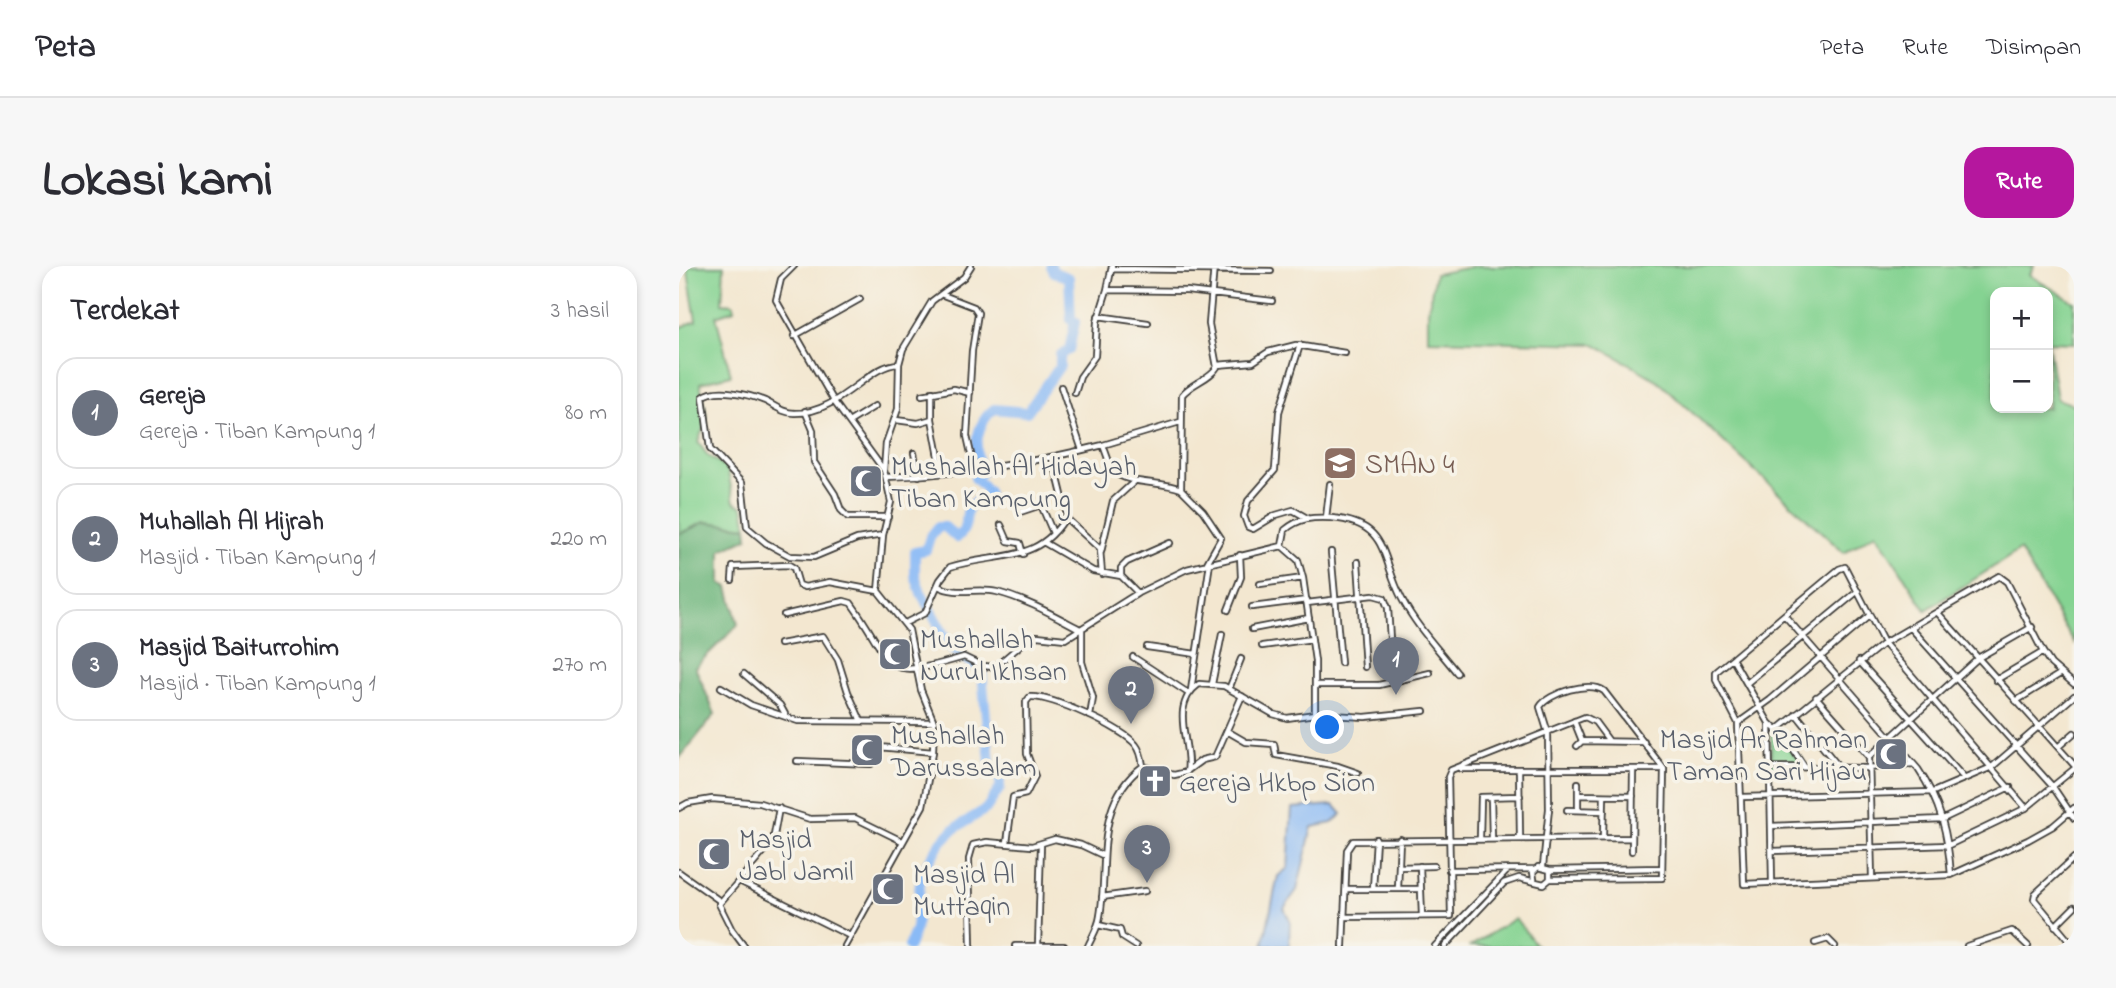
<!DOCTYPE html>
<html lang="id">
<head>
<meta charset="utf-8">
<style>
  :root { --surface:#fff; --page:#f7f7f7; --text:#2b2b33; --muted:#7c7c81; --line:#e1e1e2; --accent:#b5179e }
  body { margin:0; font-family:"Indie Flower",sans-serif; background:var(--page); color:var(--text) }
  .controls { position:absolute; right:21px; top:21px; display:grid; overflow:hidden; border-radius:14px; box-shadow:0 4px 10px #0003 }
  .controls button { width:63px; height:63px; display:grid; place-items:center; padding:0; border:0; border-bottom:2px solid var(--line); background:var(--surface); color:var(--text); font:35px sans-serif }
  .you { position:absolute; left:649px; top:462px; width:24px; height:24px; margin:-18px; border:5px solid #fff; border-radius:50%; background:#1a73e8; box-shadow:0 0 0 10px #1a73e833 }
  .badge { display:grid; place-items:center; width:46px; height:46px; border-radius:50%; background:var(--accent); color:#fff; font-size:23px; font-weight:700 }
  .pin { position:absolute; translate:-50% -58px; filter:drop-shadow(0 2px 4px #0008) }
  .pin::after { content:''; position:absolute; top:37px; width:24px; height:21px; background:inherit; clip-path:polygon(0 0,100% 0,50% 100%) }
  .list { margin:0; padding:0; list-style:none }
  h2 { display:flex; justify-content:space-between; align-items:center; height:91px; margin:0; padding:0 28px; font-size:30px }
  h2 small { font-size:23px; font-weight:400; color:var(--muted) }
  .list li { display:grid; grid-template-columns:46px 1fr auto; gap:21px; align-items:center; box-sizing:border-box; height:112px; margin:0 14px 14px; padding:0 14px; border:2px solid var(--line); border-radius:21px }
  .list b { display:block; font-size:26px; white-space:nowrap }
  .list p { margin:0; font-size:23px; white-space:nowrap; color:var(--muted) }
  .list em { font-size:23px; font-style:normal; color:var(--muted) }
  .map { position:relative; flex:none; width:1395px; height:680px; overflow:hidden; border-radius:21px }
  header { display:flex; align-items:center; gap:42px; box-sizing:border-box; height:98px; padding:0 35px; background:var(--surface); border-bottom:2px solid var(--line) }
  header strong { font-size:33px }
  nav { display:flex; gap:38px; margin-inline-start:auto; font-size:24px }
  .intro { display:flex; align-items:center; justify-content:space-between; box-sizing:border-box; height:168px; padding:0 42px }
  h1 { margin:0; font-size:49px }
  .button { padding:18px 32px; border-radius:21px; background:var(--accent); color:#fff; font-size:24px; font-weight:700 }
  main { display:flex; gap:42px; padding:0 42px }
  aside { flex:1; background:var(--surface); border-radius:21px; box-shadow:0 4px 10px #0003 }
  .map>svg:first-child { display:block }
</style>
</head>
<body>
<header>
<strong>Peta</strong>
<nav><a>Peta</a><a>Rute</a><a>Disimpan</a></nav>
</header>
<div class="intro"><h1>Lokasi kami</h1><a class="button">Rute</a></div>
<main>
<aside>
<h2>Terdekat<small>3 hasil</small></h2>
<ul class="list">
<li><span class="badge" style="background:#6b7280">1</span><div><b>Gereja</b><p>Gereja · Tiban Kampung 1</p></div><em>80 m</em></li>
<li><span class="badge" style="background:#6b7280">2</span><div><b>Muhallah Al Hijrah</b><p>Masjid · Tiban Kampung 1</p></div><em>220 m</em></li>
<li><span class="badge" style="background:#6b7280">3</span><div><b>Masjid Baiturrohim</b><p>Masjid · Tiban Kampung 1</p></div><em>270 m</em></li>
</ul>
</aside>
<div class="map">
<svg width="1395" height="680" viewBox="0 0 1395 680">
  <rect width="100%" height="100%" fill="#f7f3e8"/>
  <filter id="ink" filterUnits="userSpaceOnUse"><feTurbulence type="fractalNoise" baseFrequency=".0143" numOctaves="2"/><feDisplacementMap in="SourceGraphic" scale="14" xChannelSelector="R" yChannelSelector="G"/><feConvolveMatrix kernelMatrix="1 2 1 2 8 2 1 2 1" color-interpolation-filters="sRGB"/></filter>
  <filter id="wash" filterUnits="userSpaceOnUse"><feTurbulence type="fractalNoise" baseFrequency=".00686" numOctaves="4" result="noise"/><feDisplacementMap in="SourceGraphic" scale="28" xChannelSelector="R" yChannelSelector="G"/><feGaussianBlur stdDeviation="1.57" result="paint"/><feColorMatrix in="noise" values="0 0 0 0 0 0 0 0 0 0 0 0 0 0 0 0 0 1.4 0 .05"/><feComposite in="paint" operator="in"/></filter>
  <g filter="url(#wash)">
    <rect width="100%" height="100%" fill="#f3e7d0"/>
    <path fill="#85d392" stroke="#507857" stroke-width="2" d="M8 0H45L43 37 54 38 55 44 37 50 52 109 21 117 28 153 19 176 29 190 48 201 55 236 64 241 68 261 26 256 0 268V62L17 55Z
      M797 0H1355L1350 9 1395 36V77L1369 76V26H1316V142H1369V77L1378 133 1395 139V377L1341 284 1247 344 1197 267 1165 287 979 115 916 78 749 74V45L756 8Z
      M1092 459 1126 501H1092Z
      M836 652 858 680H792Z"/>
    <path fill="#6cb57c" stroke="#44684c" stroke-width="2" d="M26 256 68 261 69 272 42 284V317L49 321 59 359 16 401 36 448 0 493V268Z"/>
    <path fill="#8abaf6" stroke="#536b89" stroke-width="2" d="M655 539 663 548 653 557 633 561 618 624 605 642 611 655 610 680H584L599 610 609 602 613 542Z"/>
    <g fill="none" stroke-linecap="round" stroke-linejoin="round">
      <path stroke="#8abaf6" stroke-width="10" d="M230 680 237 662 241 617 249 596 263 575 275 563 307 543 321 522V514L311 497 303 406 273 383 242 327 236 309V286L247 284 251 271 259 261H266L278 272C298 254 274 241 308 231L309 225 296 212 303 206C294 186 296 158 315 143L348 146 381 100V89L390 84 396 56 392 54 390 12 375 6 372 0"/>
    </g>
  </g>
  <g filter="url(#ink)">
    <g fill="none" stroke-linecap="round" stroke-linejoin="round">
      <g stroke="#3c3a37" stroke-width="8">
        <path id="street" d="M115 0 102 13 97 34 156 137 204 203
          M433 0 428 24 508 25 593 35
          M433 3 592 5
          M264 29 295 41 299 47 293 85 288 170 296 206
          M419 50 469 57
          M115 70 181 33
          M621 79 600 146 596 204 569 235 565 250 569 261 574 263 597 249 614 244 628 252
          M538 99 574 96 589 86 617 79 666 87
          M382 121 403 184
          M396 127 401 111 416 90 418 56 428 24
          M243 129 275 123 291 127
          M126 145 134 164 135 196 156 228 162 244 169 251H209
          M253 153 263 207
          M217 154 239 157 253 153V126
          M170 156 196 140
          M501 156 424 179 433 204C449 220 481 214 502 223L503 129C512 117 531 113 538 101L530 58 535 0
          M235 187 240 210
          M207 211C281 209 353 197 424 179
          M502 223 524 245 542 272 528 297
          M341 246 362 239 374 267
          M387 252 421 283 423 308
          M647 252 651 218
          M322 259 329 275 341 277 344 288
          M204 269 178 273 135 291 111 290 87 277 68 261 63 217 31 183 24 131C37 120 71 129 86 135 96 140 104 147 116 147 162 147 189 98 220 98
          M366 277 414 305 442 310 459 327
          M603 280 606 264C620 252 634 251 652 252 711 257 701 291 723 333 737 360 759 383 778 407
          M422 286 434 235 456 215
          M652 286 662 397
          M679 296 686 401
          M442 310V302L448 296 491 277
          M53 314 54 301 110 299 115 302 120 319 126 321 151 316 199 325
          M581 318 624 312
          M259 320C278 330 299 321 318 326 349 334 376 350 403 364V396L414 432 411 450
          M628 337 694 329 705 332 709 342 713 404
          M573 341 628 334
          M549 344 562 311 561 289
          M1258 346 1395 499
          M105 349 165 335 172 337C218 400 198 417 285 391L304 400 316 401 350 372 358 370 386 373 459 327 508 303 603 280 619 294 624 312 636 395V448
          M1106 350 1239 503C1262 537 1269 569 1272 609
          M226 357 246 347 261 314 271 301C317 286 360 299 388 249L374 192
          M1232 362 1374 521 1395 552
          M573 363 630 352
          M101 378 144 370 159 394 169 426 182 455
          M583 380 633 373
          M468 381 517 388
          M454 391 509 427
          M1054 394 1090 457 1107 473 1125 500
          M1180 395 1284 511
          M65 408 101 439 106 448
          M1317 414 1364 386
          M1068 417 1179 325
          M533 418 543 368
          M638 419H700L751 407
          M42 421 72 439 119 455 255 456
          M550 423 562 393
          M512 424 531 297
          M1137 431 1190 491
          M1337 435 1381 408
          M1117 448 1159 500
          M895 455 903 475 898 480
          M1059 457 1091 434 1191 349
          M1090 457 1093 616
          M548 465 567 476 595 478 597 489 659 500 679 507
          M1097 465 1205 377 1320 310 1328 316 1364 386 1372 398 1395 418
          M903 475 965 476
          M1379 481 1395 467
          M118 495 192 498 200 481 254 486
          M1092 501 1189 502 1234 498
          M782 503H840
          M508 505 523 494 536 491 563 430
          M899 529 954 530
          M812 531 813 572
          M1063 531 1254 526 1313 501 1395 430
          M0 542 9 537 33 533 81 537 131 553 176 552 223 575
          M1347 542 1205 377 1166 301 1160 303 1037 406V414L1059 457 1065 618 1272 609 1349 574 1374 560 1395 542
          M888 544 925 545
          M899 544V517
          M1093 560 1264 553 1331 521
          M841 571 840 503H984
          M924 571 925 530
          M801 572 802 531 841 530
          M328 577 334 531 347 528 356 510 348 488 347 436 351 431C371 429 444 462 457 479 462 485 463 493 464 500
          M953 585 954 504
          M1093 585 1270 579 1347 542 1395 503
          M741 600 743 650
          M864 600 870 543 869 467 861 441C869 427 911 414 925 425L985 503 983 612 871 613
          M720 601 755 600
          M770 604 856 603
          M871 604 982 602
          M0 606 41 635
          M1193 612 1190 491 1299 392 1353 361
          M60 615 171 670
          M667 623H741
          M694 623 697 573
          M719 623 721 573
          M423 631 466 625
          M665 651 772 650 769 511 772 504 906 451 916 456 930 475
          M419 659 441 664 443 671 457 680
          M1376 660 1395 641
          M1136 677 1149 673 1156 680
          M65 680 53 664 40 638 94 575 100 542
          M166 680 244 540 254 486 255 456 242 424 230 364 199 325 204 269 212 236 205 204 207 177 219 143 220 98 224 83 253 35 285 11 292 0
          M292 680 290 593 294 579 308 576 353 580 376 573 402 579 423 589
          M336 680H385
          M359 680 362 578
          M409 680C413 671 420 660 421 650 430 598 414 537 464 500L495 509 508 506C514 480 488 441 520 418L545 420 594 448 608 452 636 448 686 451 745 445
          M664 680 668 584 674 575 953 572
          M756 680 828 605
          M766 680 825 617 840 612 865 618 871 613V604L859 601 854 606 855 613
          M1288 680 1333 665 1349 680
          M1394 680 1355 633 1356 628 1395 592"/>
      </g>
      <use href="#street" stroke="#fff" stroke-width="4.5"/>
    </g>
  </g>
  <defs>
    <g id="school-square" transform="scale(1.75)"><rect x="-9" y="-9" width="18" height="18" rx="4" fill="#8d6e63" stroke="#f7f3e8"/><path d="M0-5L7-2L0 1L-7-2ZM-4 1L0 2.5L4 1V4Q0 6-4 4Z" fill="#fff"/></g>
    <g id="mosque-square" transform="scale(1.75)"><rect x="-9" y="-9" width="18" height="18" rx="4" fill="#6b7280" stroke="#f7f3e8"/><path d="M3.5-4.9A6 6 0 1 0 3.5 4.9A5 5 0 1 1 3.5-4.9Z" fill="#fff"/></g>
    <g id="church-square" transform="scale(1.75)"><rect x="-9" y="-9" width="18" height="18" rx="4" fill="#6b7280" stroke="#f7f3e8"/><path d="M-1.2-6h2.4v3.5h3.3v2.4h-3.3V6h-2.4V-.1h-3.3v-2.4h3.3Z" fill="#fff"/></g>
  </defs>
  <g fill-rule="evenodd">
    <use href="#school-square" x="661" y="197"/>
    <use href="#mosque-square" x="187" y="215"/>
    <use href="#mosque-square" x="216" y="388"/>
    <use href="#mosque-square" x="188" y="484"/>
    <use href="#mosque-square" x="1212" y="488"/>
    <use href="#church-square" x="476" y="515"/>
    <use href="#mosque-square" x="35" y="588"/>
    <use href="#mosque-square" x="209" y="623"/>
  </g>
  <g text-anchor="middle" stroke-width="7" stroke-linejoin="round" paint-order="stroke">
    <g font-size="28" fill="#785e54" stroke="#f7f3e8" text-anchor="start">
      <text x="686" y="207">SMAN 4</text>
    </g>
    <g font-size="28" fill="#5b616d" stroke="#f7f3e8" text-anchor="start">
      <text x="212" y="209">Mushallah Al Hidayah<tspan x="212" dy="32">Tiban Kampung</tspan></text>
      <text x="241" y="382">Mushallah<tspan x="241" dy="32">Nurul Ikhsan</tspan></text>
      <text x="212" y="478">Mushallah<tspan x="212" dy="32">Darussalam</tspan></text>
      <text x="1188" y="482" text-anchor="end">Masjid Ar Rahman<tspan x="1188" dy="32">Taman Sari Hijau</tspan></text>
      <text x="500" y="525">Gereja Hkbp Sion</text>
      <text x="60" y="582">Masjid<tspan x="60" dy="32">Jabl Jamil</tspan></text>
      <text x="234" y="617">Masjid Al<tspan x="234" dy="32">Muttaqin</tspan></text>
    </g>
  </g>
</svg>
<div class="controls">
<button>+</button>
<button>−</button>
</div>
<div class="you"></div>
<div class="pin badge" style="left:717px;top:429px;background:#6b7280">1</div>
<div class="pin badge" style="left:452px;top:458px;background:#6b7280">2</div>
<div class="pin badge" style="left:468px;top:617px;background:#6b7280">3</div>
</div>
</main>
</body>
</html>
